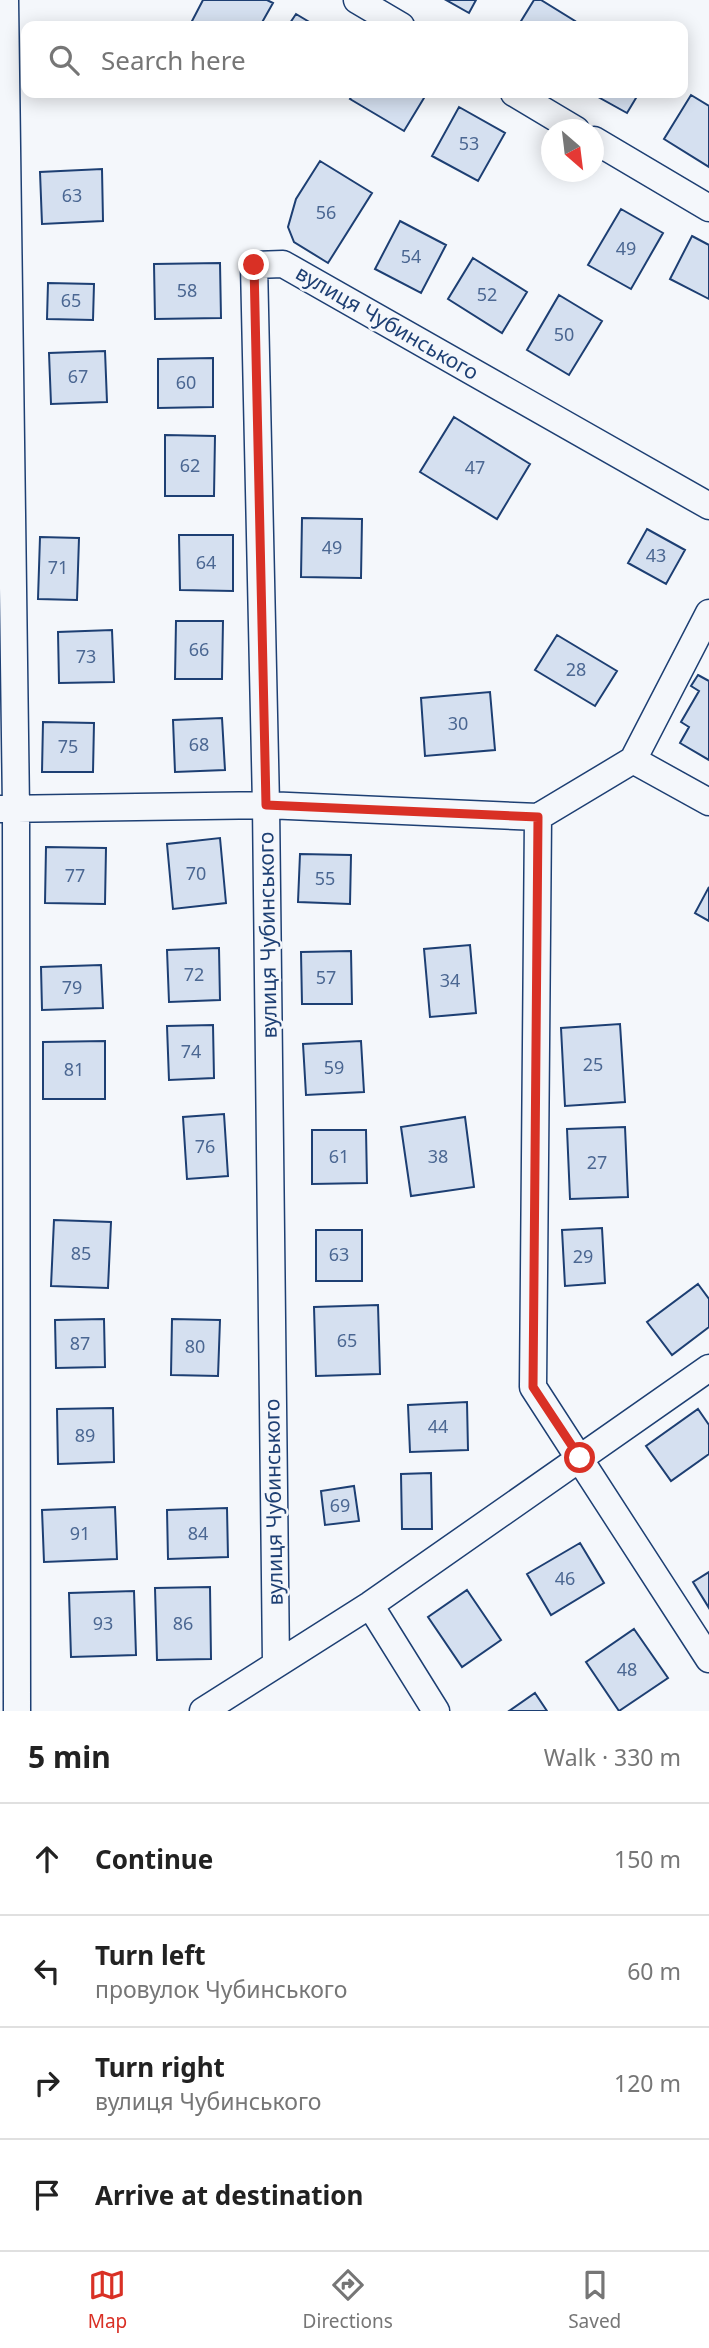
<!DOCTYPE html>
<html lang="en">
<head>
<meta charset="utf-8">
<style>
  :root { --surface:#fff; --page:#f2f2f2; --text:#222; --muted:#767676; --line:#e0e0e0; --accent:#d93025 }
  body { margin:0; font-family:"Noto Sans",sans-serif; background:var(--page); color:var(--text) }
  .compass { position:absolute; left:541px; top:119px; width:63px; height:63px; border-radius:50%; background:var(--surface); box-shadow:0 4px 18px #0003; rotate:152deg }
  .stop { position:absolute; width:21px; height:21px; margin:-16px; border:5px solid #d93025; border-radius:50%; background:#fff }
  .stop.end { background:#d93025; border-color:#fff; box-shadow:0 2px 7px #0008 }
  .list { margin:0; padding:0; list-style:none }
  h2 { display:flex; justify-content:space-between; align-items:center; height:91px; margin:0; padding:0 28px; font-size:30px }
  h2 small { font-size:23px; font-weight:400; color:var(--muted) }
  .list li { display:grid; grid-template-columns:46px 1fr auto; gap:21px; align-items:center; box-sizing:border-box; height:112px; padding:0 28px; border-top:2px solid var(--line) }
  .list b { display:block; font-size:26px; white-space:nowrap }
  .list p { margin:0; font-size:23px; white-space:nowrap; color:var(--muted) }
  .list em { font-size:23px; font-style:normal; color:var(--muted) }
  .icon { flex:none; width:38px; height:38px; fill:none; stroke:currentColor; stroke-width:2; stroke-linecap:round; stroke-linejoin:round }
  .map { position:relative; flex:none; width:709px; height:1711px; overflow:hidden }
  .search { position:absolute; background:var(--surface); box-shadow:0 4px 18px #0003; left:21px; right:21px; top:21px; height:77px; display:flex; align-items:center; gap:18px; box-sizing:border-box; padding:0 24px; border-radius:14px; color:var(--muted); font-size:26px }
  .sheet { height:539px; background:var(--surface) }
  nav { display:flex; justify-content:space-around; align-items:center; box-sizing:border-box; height:98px; border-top:2px solid var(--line); background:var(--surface); font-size:19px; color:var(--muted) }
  nav a { display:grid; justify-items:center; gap:4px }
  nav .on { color:var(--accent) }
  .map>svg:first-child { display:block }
</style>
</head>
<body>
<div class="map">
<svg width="709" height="1711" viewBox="0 0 709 1711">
  <rect width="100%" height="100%" fill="#f4f7fb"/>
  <path fill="#d5e0f0" stroke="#1d3f73" stroke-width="2" d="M203 0H267L273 3 260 26H198L191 23Z
    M446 0H476L469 13Z
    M534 0H541L575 21 571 26H518Z
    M296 14 316 26H288Z
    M354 93H427L404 131 350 99Z
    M591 93H639L627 113Z
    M691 95 709 106V167L664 139Z
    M459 107 505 133 478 181 432 156Z
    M320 161 372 193 328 263 294 242 288 227 296 199Z
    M102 169 103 221 42 224 40 172Z
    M621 209 663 233 631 289 588 265Z
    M400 221 446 245 421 293 375 269Z
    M692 236 709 245V299L670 279Z
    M473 258 527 292 502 333 448 299Z
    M220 263 221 318 155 319 154 264Z
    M48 283 94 284 93 320 47 319Z
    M559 295 602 321 569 375 527 350Z
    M105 351 107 402 51 404 49 353Z
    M213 358V407L158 408V359Z
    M454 417 530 464 497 519 420 472Z
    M165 435 215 436 214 496H165Z
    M302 518 362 519 361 578 301 577Z
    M647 529 685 550 666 584 628 563Z
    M179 535H233V591L180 590Z
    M40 537 79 538 77 600 38 599Z
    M176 621H223L222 679H175Z
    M112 630 114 682 59 683 58 632Z
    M557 635 617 671 595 706 535 670Z
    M698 675 709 681V760L680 743 689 727 681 722 699 691 691 686Z
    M490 692 495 750 425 756 421 698Z
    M222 718 225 770 175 772 173 720Z
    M43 722 94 723 93 772H42Z
    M220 838 226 903 173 909 167 844Z
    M46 847 106 848 105 904 45 903Z
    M300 854 351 855 350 904 298 902Z
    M709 887V921L695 913Z
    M470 945 476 1013 430 1017 424 949Z
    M219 948 220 1000 169 1002 167 950Z
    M351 951 352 1004H302L301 952Z
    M101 965 103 1008 42 1010 41 967Z
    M620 1024 625 1102 565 1106 561 1028Z
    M213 1025 214 1078 169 1080 167 1026Z
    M105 1041V1099H43V1042Z
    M361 1041 364 1092 306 1095 303 1044Z
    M224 1114 228 1176 187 1179 183 1117Z
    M465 1117 474 1187 411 1196 401 1127Z
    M625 1127 628 1197 570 1199 567 1129Z
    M312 1130H366L367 1183 312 1184Z
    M54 1220 111 1222 108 1288 51 1286Z
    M602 1228 605 1283 565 1286 562 1230Z
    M316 1230H362V1281H316Z
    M698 1284 709 1299V1327L672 1355 647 1322Z
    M378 1305 380 1374 316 1376 314 1307Z
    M104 1319 105 1367 56 1368 55 1320Z
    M172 1319 220 1320 218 1376 171 1375Z
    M467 1402 468 1450 410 1452 408 1405Z
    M113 1408 114 1462 58 1464 57 1409Z
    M698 1409 709 1425V1454L671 1481 646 1446Z
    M431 1473 432 1529H402L401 1474Z
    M354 1486 359 1521 325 1525 321 1491Z
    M115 1507 117 1559 44 1562 42 1510Z
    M227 1508 228 1557 168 1559 167 1510Z
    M580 1543 604 1583 551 1615 527 1574Z
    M709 1572V1608L693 1582Z
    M210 1587 211 1659 157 1660 155 1588Z
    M467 1590 501 1640 462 1667 428 1617Z
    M134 1591 136 1655 71 1657 69 1593Z
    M634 1629 668 1678 619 1711 586 1662Z
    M535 1693 547 1711H509Z"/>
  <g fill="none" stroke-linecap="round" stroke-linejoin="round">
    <g stroke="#1d3f73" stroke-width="29">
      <path id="street" d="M5 0 16 809 17 1711
        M357 0 401 26
        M514 93 576 130
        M594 140 709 208
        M633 760 709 613
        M0 809 266 805 538 817 633 760 709 802
        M538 817 533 1387 709 1659
        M370 1605 436 1711
        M276 1663 266 805 254 265 283 264 709 506
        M203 1711 370 1605 709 1368"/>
    </g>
    <use href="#street" stroke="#f4f7fb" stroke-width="26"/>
  </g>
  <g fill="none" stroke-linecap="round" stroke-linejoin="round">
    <path stroke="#d93025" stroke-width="9" d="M254 265 266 805 538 817 533 1387 580 1458"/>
  </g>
  <g text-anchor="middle" stroke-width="5" stroke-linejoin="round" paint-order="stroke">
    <g font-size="18" fill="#4b6792">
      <text x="469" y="150">53</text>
      <text x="72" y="202">63</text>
      <text x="326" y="219">56</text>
      <text x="626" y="255">49</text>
      <text x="411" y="263">54</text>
      <text x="187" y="297">58</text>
      <text x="487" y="301">52</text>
      <text x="71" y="307">65</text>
      <text x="564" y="341">50</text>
      <text x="78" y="383">67</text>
      <text x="186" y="389">60</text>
      <text x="190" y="472">62</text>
      <text x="475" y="474">47</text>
      <text x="332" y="554">49</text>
      <text x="656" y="562">43</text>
      <text x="206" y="569">64</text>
      <text x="58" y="574">71</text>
      <text x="199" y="656">66</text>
      <text x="86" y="663">73</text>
      <text x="576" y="676">28</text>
      <text x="458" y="730">30</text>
      <text x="199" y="751">68</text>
      <text x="68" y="753">75</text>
      <text x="196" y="880">70</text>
      <text x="75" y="882">77</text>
      <text x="325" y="885">55</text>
      <text x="194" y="981">72</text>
      <text x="326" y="984">57</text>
      <text x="450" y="987">34</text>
      <text x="72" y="994">79</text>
      <text x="191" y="1058">74</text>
      <text x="593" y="1071">25</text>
      <text x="334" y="1074">59</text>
      <text x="74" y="1076">81</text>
      <text x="205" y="1153">76</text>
      <text x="339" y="1163">61</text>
      <text x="438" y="1163">38</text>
      <text x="597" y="1169">27</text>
      <text x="81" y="1260">85</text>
      <text x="339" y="1261">63</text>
      <text x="583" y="1263">29</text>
      <text x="347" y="1347">65</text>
      <text x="80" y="1350">87</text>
      <text x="195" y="1353">80</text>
      <text x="438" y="1433">44</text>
      <text x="85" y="1442">89</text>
      <text x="340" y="1512">69</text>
      <text x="80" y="1540">91</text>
      <text x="198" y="1540">84</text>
      <text x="565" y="1585">46</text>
      <text x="103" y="1630">93</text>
      <text x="183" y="1630">86</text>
      <text x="627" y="1676">48</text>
    </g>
    <g font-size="21" fill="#1d3f73" stroke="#f4f7fb">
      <text transform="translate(387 323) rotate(30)" y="7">вулиця Чубинського</text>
      <text transform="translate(268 935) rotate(-91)" y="7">вулиця Чубинського</text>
      <text transform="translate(274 1502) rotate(-91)" y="7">вулиця Чубинського</text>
    </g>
  </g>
</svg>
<svg class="compass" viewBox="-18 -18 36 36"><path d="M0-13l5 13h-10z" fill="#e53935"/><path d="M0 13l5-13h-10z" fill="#767676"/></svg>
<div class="stop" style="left:580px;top:1458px"></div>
<div class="stop end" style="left:254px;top:265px"></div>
<div class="search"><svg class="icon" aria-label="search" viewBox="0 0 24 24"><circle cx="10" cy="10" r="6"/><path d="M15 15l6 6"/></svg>Search here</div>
</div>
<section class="sheet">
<h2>5 min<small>Walk · 330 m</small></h2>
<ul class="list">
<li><svg class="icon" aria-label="ahead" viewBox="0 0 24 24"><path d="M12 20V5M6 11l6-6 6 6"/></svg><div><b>Continue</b></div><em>150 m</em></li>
<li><svg class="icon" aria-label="left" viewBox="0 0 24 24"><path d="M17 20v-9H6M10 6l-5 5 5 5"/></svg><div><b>Turn left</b><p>провулок Чубинського</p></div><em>60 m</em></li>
<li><svg class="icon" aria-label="right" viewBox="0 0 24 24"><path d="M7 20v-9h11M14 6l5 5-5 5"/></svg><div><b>Turn right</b><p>вулиця Чубинського</p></div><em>120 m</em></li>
<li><svg class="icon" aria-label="arrive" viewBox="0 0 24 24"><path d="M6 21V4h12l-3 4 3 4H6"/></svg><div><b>Arrive at destination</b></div></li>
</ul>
</section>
<nav>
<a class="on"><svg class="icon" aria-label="map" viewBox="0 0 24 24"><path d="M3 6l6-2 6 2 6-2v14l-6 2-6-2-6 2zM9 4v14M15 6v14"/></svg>Map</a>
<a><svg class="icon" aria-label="directions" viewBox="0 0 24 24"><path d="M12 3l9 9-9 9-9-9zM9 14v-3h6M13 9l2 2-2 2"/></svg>Directions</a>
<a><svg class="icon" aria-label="saved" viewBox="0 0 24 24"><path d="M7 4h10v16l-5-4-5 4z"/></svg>Saved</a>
</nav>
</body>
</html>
